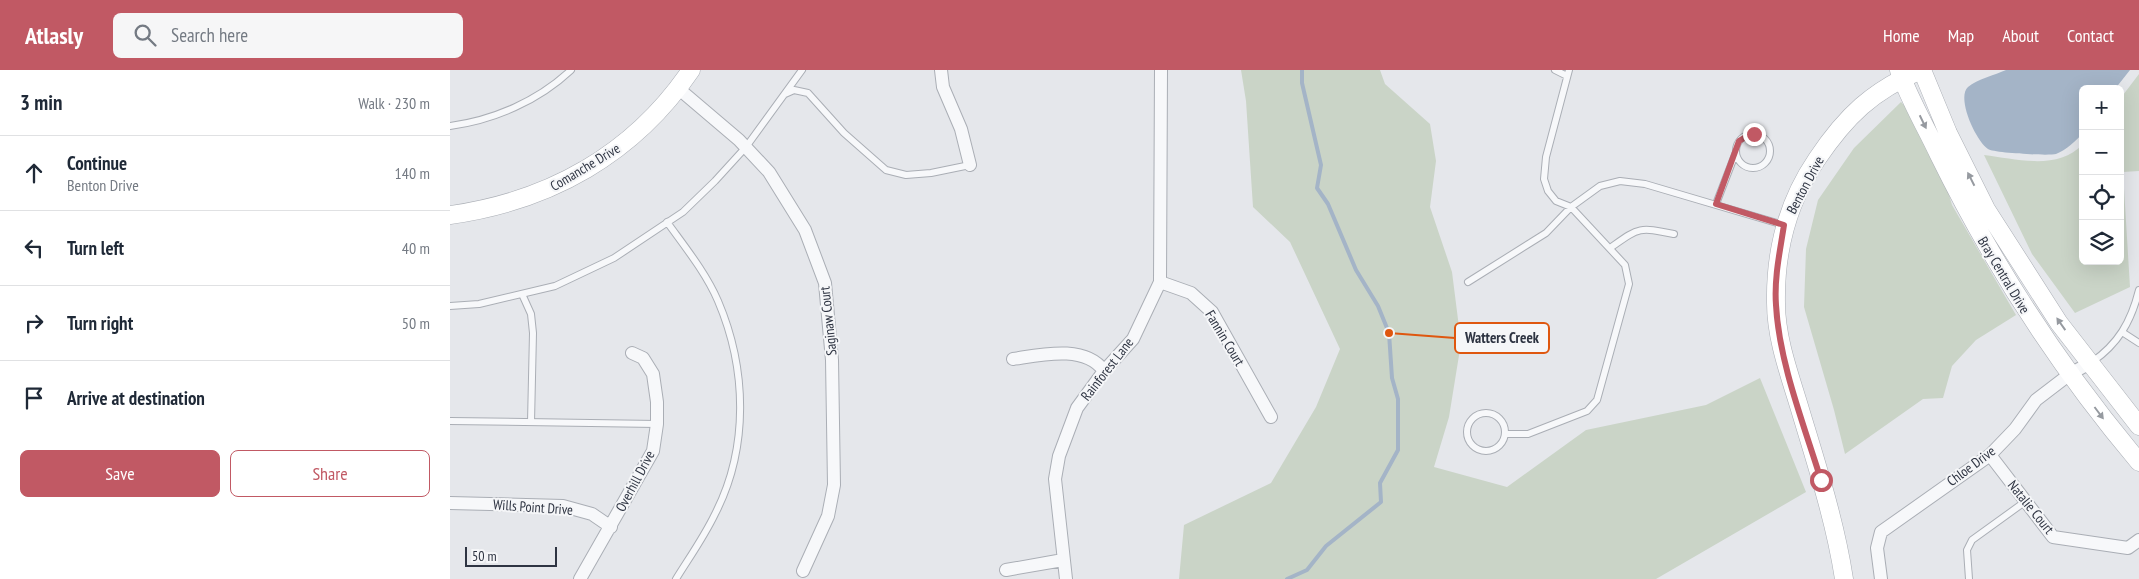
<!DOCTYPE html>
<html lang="en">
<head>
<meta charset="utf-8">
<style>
  :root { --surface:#fff; --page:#f6f6f7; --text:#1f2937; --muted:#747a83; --line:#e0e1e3; --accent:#c15964 }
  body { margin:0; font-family:"PT Sans Narrow",sans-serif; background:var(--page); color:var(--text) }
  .controls { position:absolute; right:15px; top:15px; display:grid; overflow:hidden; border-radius:8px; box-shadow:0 5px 20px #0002 }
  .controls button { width:45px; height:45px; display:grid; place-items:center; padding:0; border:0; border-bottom:1px solid var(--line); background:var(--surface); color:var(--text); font:25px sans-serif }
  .scale { position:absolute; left:15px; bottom:12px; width:92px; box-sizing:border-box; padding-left:5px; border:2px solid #2e3442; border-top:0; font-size:14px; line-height:18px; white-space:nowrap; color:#2e3442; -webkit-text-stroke:4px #f5f6f8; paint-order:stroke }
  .stop { position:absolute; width:15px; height:15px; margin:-11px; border:4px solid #c15964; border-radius:50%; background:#fff }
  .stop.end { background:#c15964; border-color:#fff; box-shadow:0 1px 5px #0008 }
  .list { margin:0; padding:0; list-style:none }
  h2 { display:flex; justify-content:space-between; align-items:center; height:65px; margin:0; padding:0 20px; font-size:21px }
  h2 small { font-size:16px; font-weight:400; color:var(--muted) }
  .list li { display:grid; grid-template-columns:32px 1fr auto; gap:15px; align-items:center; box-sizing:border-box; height:75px; padding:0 20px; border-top:1px solid var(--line) }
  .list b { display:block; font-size:19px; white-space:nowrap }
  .list p { margin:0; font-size:16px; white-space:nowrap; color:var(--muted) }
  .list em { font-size:16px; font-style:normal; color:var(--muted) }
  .actions { display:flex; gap:10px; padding:15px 20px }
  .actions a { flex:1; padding:11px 0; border:1px solid var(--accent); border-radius:8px; text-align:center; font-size:18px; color:var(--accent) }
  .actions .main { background:var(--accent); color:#fff }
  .icon { flex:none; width:28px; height:28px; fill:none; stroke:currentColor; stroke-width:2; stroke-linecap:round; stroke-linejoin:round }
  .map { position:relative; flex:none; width:1689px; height:509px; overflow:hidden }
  header { display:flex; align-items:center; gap:30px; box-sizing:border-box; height:70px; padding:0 25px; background:var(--accent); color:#fff }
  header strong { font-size:24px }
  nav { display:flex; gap:28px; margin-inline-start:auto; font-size:18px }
  .search { width:350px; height:45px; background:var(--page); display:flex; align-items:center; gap:12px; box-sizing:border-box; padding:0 18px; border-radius:8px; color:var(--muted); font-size:19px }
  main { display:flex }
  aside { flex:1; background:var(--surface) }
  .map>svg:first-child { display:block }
</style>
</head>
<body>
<header>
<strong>Atlasly</strong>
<div class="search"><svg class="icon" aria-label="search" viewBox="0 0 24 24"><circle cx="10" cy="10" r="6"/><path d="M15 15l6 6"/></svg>Search here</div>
<nav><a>Home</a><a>Map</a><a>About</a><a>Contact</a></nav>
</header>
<main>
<aside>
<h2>3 min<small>Walk · 230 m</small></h2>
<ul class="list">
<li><svg class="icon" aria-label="ahead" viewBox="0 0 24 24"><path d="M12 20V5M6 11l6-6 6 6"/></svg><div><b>Continue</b><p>Benton Drive</p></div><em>140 m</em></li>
<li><svg class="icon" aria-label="left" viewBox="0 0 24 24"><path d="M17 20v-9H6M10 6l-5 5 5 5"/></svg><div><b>Turn left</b></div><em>40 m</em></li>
<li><svg class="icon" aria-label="right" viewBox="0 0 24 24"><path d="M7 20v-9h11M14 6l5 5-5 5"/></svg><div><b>Turn right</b></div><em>50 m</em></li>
<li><svg class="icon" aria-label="arrive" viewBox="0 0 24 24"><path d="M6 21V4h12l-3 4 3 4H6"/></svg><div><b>Arrive at destination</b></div></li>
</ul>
<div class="actions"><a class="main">Save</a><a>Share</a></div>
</aside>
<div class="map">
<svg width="1689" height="509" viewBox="0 0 1689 509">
  <rect width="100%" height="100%" fill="#e5e7eb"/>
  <path fill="#cad4c7" d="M791 0H930L935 14 980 54 986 91 980 137 1002 202 1011 273 999 347 984 397 1057 417 1136 360 1256 335 1310 308 1356 422 1206 509H729L734 455 821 413 866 337 890 279 840 172 803 137 796 31Z
    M1689 4V101L1673 102 1680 217 1625 243 1582 184 1534 85C1567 89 1608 101 1633 74V191H1670V29Z
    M1451 32 1460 41 1497 118 1502 135 1566 245 1526 270 1502 296 1493 328 1473 329 1395 384 1384 340 1354 237 1356 179 1368 130 1404 78Z"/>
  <path fill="#a4b4c7" d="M1556 0H1680L1665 19H1633V63C1626 71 1616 80 1606 84 1598 86 1544 83 1538 79 1526 71 1506 28 1518 17 1527 9 1545 5 1556 0Z"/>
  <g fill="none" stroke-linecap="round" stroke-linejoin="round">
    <path stroke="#a4b4c7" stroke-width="4" d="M837 509 857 500 876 476 931 432 930 413 948 380V329L942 308 939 263 928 236 906 200 878 134 867 118 871 95 852 13V0"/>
    <g stroke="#aaaeb5" stroke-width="8">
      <path id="lane" d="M1105 0 1117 6
        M335 24 344 20 358 23 394 63 436 100 456 105 481 103 520 95
        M0 56C44 50 88 31 121 0
        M1286 81a17 17 0 1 1 34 0a17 17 0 1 1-34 0Z
        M1266 134 1286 82
        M217 152C235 177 256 203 268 231 297 299 299 378 265 444 254 467 239 488 226 509
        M1160 178C1190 157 1188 157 1224 164
        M1018 212 1096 163 1121 137 1150 116 1170 111 1195 114 1334 155
        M72 224 81 244 83 263 81 352
        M0 236 29 234 105 216 164 188 233 142 265 111 296 77 352 0
        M1672 262 1689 273
        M1642 292C1668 274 1681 252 1689 220
        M1017 362a19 19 0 1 1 38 0a19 19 0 1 1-38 0Z
        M0 351 207 354
        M1055 364H1078L1137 341 1147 330 1179 214 1175 195 1121 137 1106 131 1098 121 1094 109 1096 87 1119 0
        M1519 509 1517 480 1522 470 1576 431"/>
    </g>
    <g stroke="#aaaeb5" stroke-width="14">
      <path id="street" d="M491 0 493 17 511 59 520 95
        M229 19 289 70 319 102 355 160 375 213 382 290 384 415 378 446 353 501
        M710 212 741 223 762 242 821 347
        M563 289C590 285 635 274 654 301
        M1540 385 1603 467 1678 478 1689 470
        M0 433 113 436 142 444 161 457
        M556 500 613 490
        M130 509 203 381 207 354V332L203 304 193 288 182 283
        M616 509 605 409 609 386 627 338 654 301 683 269 710 212 711 0
        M1431 509 1427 478 1431 462 1540 385 1565 359 1586 330 1620 304 1640 293"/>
    </g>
    <g stroke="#aaaeb5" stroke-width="19">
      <path id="secondary" d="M1449 0C1459 29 1476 57 1489 85 1544 197 1609 297 1689 392
        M1472 0 1498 63 1536 139 1609 253 1689 356
        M0 145C100 131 184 84 241 0
        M1394 509C1385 450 1366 393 1349 336 1339 303 1326 268 1326 233 1325 181 1337 133 1367 89 1396 46 1422 21 1471 0"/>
    </g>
    <use href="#lane" stroke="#f7f8fa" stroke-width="6"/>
    <use href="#street" stroke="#f7f8fa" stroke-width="12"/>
    <use href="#secondary" stroke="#fff" stroke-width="18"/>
  </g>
  <defs><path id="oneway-solid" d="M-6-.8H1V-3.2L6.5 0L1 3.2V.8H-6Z" transform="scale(1.25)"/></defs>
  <g fill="#969aa0">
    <use href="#oneway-solid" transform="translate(1473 52) rotate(64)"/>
    <use href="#oneway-solid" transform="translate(1521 109) rotate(-117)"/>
    <use href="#oneway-solid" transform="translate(1611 254) rotate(-125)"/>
    <use href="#oneway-solid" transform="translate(1649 343) rotate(53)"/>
  </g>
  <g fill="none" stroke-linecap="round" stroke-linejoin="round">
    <path stroke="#c15964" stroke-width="6" d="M1304 64 1299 65 1289 71 1266 134 1334 155C1330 181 1324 208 1326 235 1329 292 1354 355 1371 410"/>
  </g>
  <g text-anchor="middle" stroke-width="4" stroke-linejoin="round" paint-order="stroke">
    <g font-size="14" fill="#2e3442" stroke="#f5f6f8">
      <text transform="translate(135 97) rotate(-31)" y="5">Comanche Drive</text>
      <text transform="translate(1355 115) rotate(-62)" y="5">Benton Drive</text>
      <text transform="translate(1554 205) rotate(59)" y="5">Bray Central Drive</text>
      <text transform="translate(378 251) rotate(-96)" y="5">Saginaw Court</text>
      <text transform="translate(775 268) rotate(59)" y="5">Fannin Court</text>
      <text transform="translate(657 299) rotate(-52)" y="5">Rainforest Lane</text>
      <text transform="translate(1521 396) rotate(-37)" y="5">Chloe Drive</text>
      <text transform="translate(185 411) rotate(-62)" y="5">Overhill Drive</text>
      <text transform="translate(83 437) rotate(4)" y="5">Wills Point Drive</text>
      <text transform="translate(1581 437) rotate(51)" y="5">Natalie Court</text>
    </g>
  </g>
  <path fill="none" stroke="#df570f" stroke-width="2" d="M939 263L1005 268"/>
  <circle fill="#df570f" stroke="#f5f6f8" stroke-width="2" cx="939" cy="263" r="5"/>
  <rect fill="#f5f6f8" stroke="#df570f" stroke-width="2" x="1005" y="253" width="94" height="30" rx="5"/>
  <g font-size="15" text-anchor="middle" font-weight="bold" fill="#2e3442">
    <text x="1052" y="273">Watters Creek</text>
  </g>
</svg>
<div class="controls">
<button>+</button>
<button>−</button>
<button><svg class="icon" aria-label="locate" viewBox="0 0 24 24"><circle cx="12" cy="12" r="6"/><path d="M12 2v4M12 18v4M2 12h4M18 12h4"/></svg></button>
<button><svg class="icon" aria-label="layers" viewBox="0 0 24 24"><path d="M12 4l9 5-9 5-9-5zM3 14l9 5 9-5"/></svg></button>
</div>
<div class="scale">50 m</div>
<div class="stop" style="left:1371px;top:410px"></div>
<div class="stop end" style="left:1304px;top:64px"></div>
</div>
</main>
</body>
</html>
